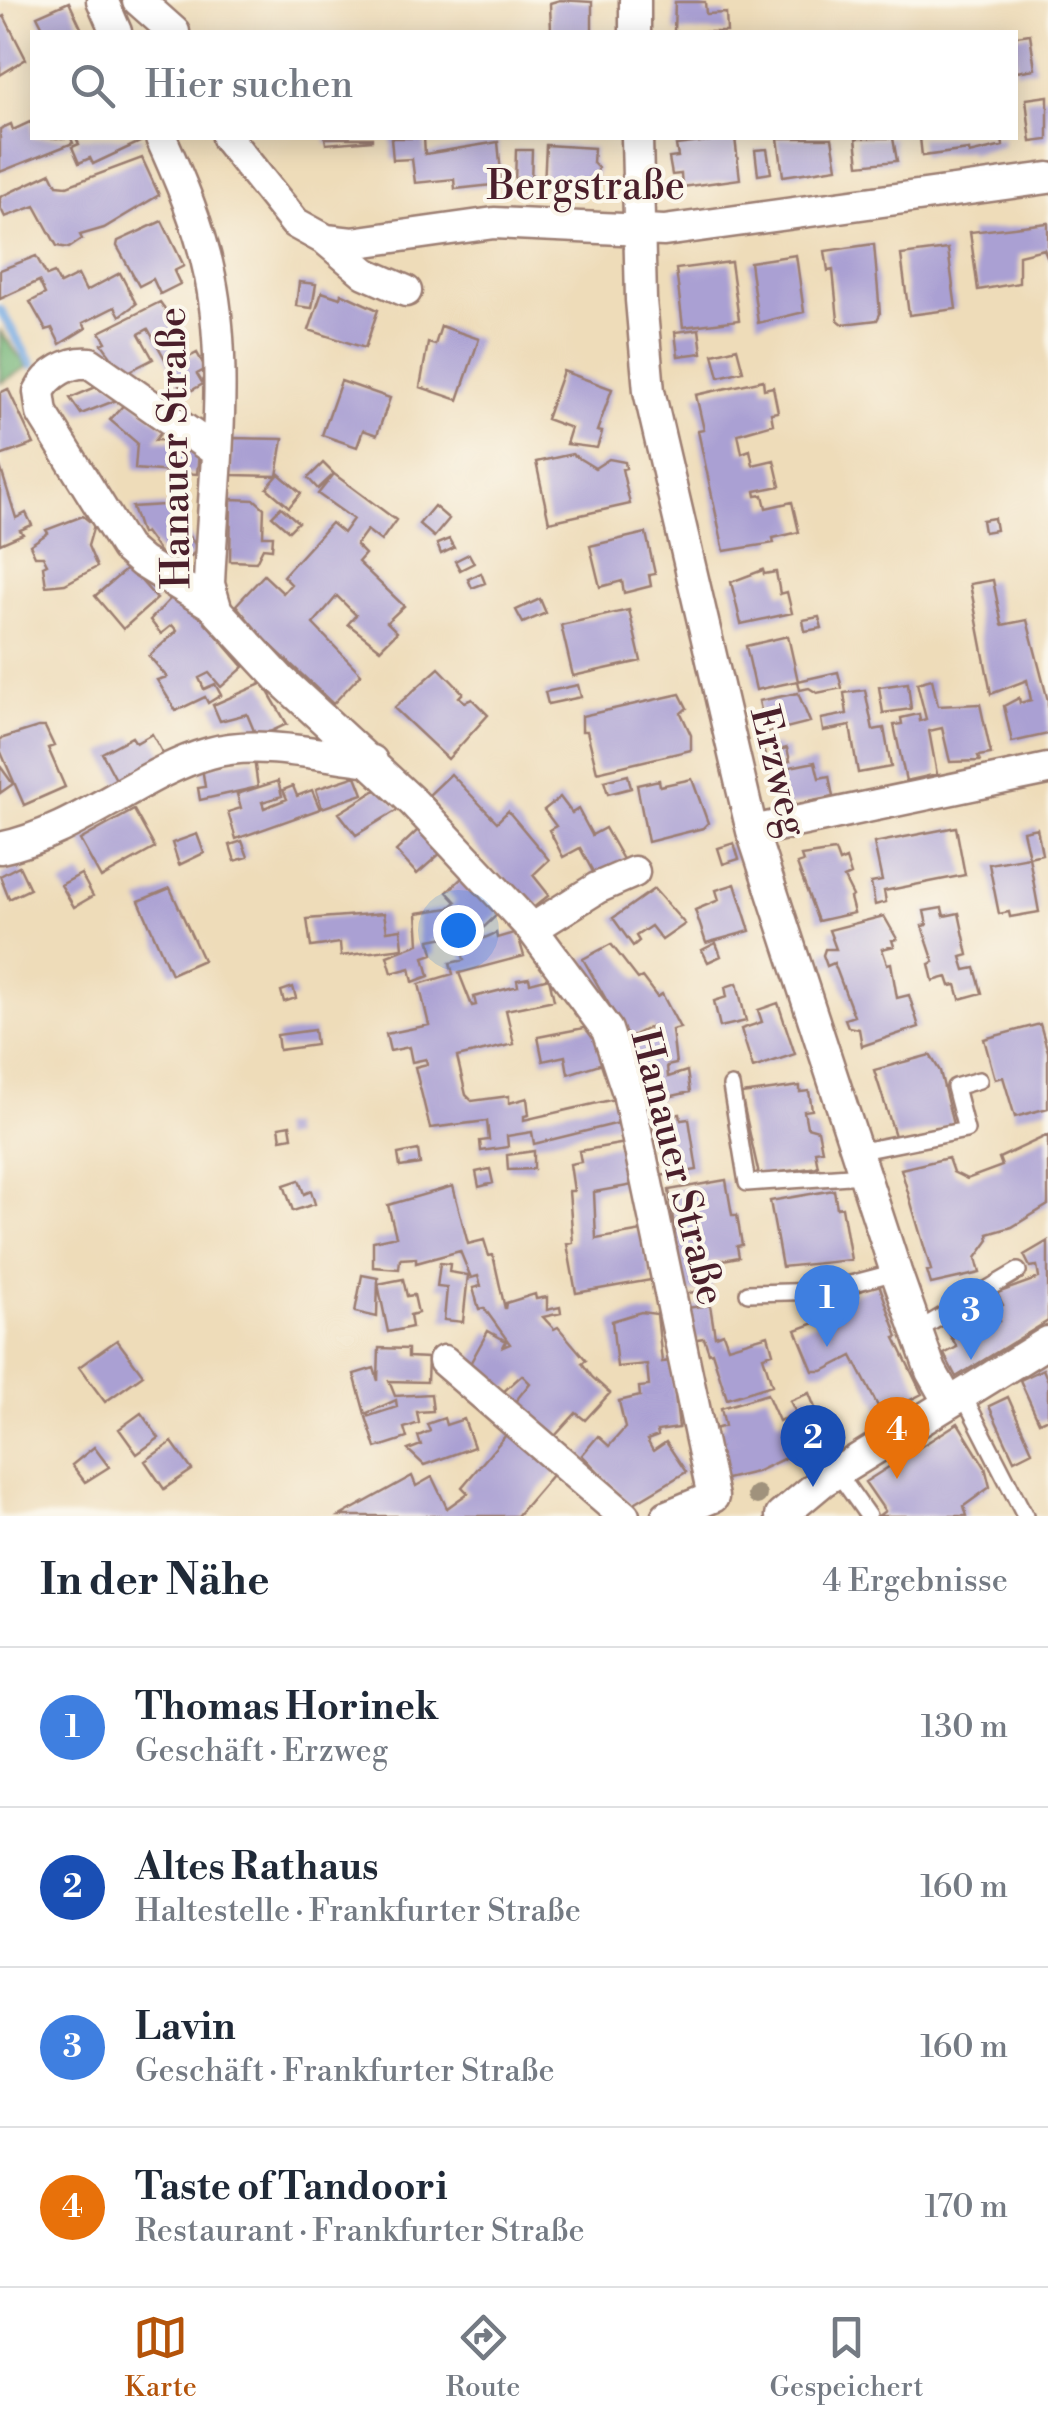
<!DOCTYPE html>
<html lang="de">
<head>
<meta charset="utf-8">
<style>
  :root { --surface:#fff; --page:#f6f6f7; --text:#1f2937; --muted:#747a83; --line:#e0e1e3; --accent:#b45309 }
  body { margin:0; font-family:"Libre Bodoni",serif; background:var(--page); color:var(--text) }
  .you { position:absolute; left:458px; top:930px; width:35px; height:35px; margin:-25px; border:8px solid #fff; border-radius:50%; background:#1a73e8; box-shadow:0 0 0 15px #1a73e833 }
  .badge { display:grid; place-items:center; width:65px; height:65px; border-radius:50%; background:var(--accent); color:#fff; font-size:32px; font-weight:700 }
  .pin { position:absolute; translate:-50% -82px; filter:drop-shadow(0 2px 5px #0008) }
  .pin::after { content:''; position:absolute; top:52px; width:35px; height:30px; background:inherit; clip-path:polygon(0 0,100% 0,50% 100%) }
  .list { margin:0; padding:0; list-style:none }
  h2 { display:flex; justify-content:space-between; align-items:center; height:130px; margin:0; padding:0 40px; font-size:42px }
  h2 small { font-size:32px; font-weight:400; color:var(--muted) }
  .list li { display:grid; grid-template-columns:65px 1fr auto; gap:30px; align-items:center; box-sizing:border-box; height:160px; padding:0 40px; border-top:2px solid var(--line) }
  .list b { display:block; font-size:38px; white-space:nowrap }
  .list p { margin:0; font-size:32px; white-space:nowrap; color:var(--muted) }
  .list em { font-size:32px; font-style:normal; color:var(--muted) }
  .icon { flex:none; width:55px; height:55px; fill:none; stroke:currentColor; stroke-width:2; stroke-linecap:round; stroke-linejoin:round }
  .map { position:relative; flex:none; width:1048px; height:1516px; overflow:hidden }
  .search { position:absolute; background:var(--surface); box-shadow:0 5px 25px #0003; left:30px; right:30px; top:30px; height:110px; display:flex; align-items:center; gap:25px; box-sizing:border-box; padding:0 35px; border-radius:0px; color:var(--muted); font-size:38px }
  .sheet { height:770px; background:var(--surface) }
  nav { display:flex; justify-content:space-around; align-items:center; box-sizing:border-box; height:140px; border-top:2px solid var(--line); background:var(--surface); font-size:28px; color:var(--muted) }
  nav a { display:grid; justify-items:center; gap:5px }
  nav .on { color:var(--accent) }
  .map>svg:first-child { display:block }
</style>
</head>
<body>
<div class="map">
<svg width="1048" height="1516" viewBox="0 0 1048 1516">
  <rect width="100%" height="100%" fill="#fbf7ec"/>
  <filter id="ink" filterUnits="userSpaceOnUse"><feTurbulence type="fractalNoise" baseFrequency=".01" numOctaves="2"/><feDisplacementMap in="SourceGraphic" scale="20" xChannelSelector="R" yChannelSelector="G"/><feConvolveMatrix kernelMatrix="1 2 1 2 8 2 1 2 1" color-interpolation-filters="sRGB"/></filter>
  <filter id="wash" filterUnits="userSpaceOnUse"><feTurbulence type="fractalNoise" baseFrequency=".0048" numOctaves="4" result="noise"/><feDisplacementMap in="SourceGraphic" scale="40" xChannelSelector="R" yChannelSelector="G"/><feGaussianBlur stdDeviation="2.25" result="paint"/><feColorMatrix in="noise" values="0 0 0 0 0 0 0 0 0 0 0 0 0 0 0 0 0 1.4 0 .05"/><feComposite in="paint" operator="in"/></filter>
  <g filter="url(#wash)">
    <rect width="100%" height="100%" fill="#eedcb9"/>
    <path fill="#76b679" stroke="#606a52" stroke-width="2.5" d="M0 331 28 367 0 383Z"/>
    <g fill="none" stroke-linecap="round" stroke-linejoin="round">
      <path stroke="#74a9e2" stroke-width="9" d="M0 309 32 365"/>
    </g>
    <g id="blocks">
      <path fill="#aaa0d3" d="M560 0 592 2V32H551L550 3Z
        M69 2 83 32H45L37 16Z
        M675 2H705L706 14 726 13 727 32H674Z
        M4 16 26 59 0 75V18Z
        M1030 34 1035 69 1016 72V36Z
        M1048 96V140L1031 142 1026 99Z
        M32 121V138H71L73 143 0 172V129L11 124 13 130Z
        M76 138H141L142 141 93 164 90 158 79 163 72 147 79 144Z
        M325 138H372V140L326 144Z
        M391 138H424L425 154 498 142 502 184 455 189 454 179 415 183 412 159 393 160Z
        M735 138 740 179 682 187 681 174 672 175 669 158 678 157 676 145Z
        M778 138H832L837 168 783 176Z
        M856 138H893L897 161 859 165Z
        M920 138H1002L1003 146 969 154V150L922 156Z
        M546 145 594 148 593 163 598 168 592 188 544 185Z
        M767 149 771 173 758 175 755 150Z
        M516 150H532L531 183H515Z
        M142 158 159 195 104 228 80 235 82 239 69 248 57 246 35 206 5 217 0 207V197L51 173 57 185 67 186Z
        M162 221 184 266 174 271 180 284 160 294 153 279 139 286 117 246 118 241Z
        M1048 223V259L1044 249 1019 255V283L978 290 970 232Z
        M874 244 880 314 877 320 843 324 838 320 833 270 828 271 825 251Z
        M948 249 956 309 909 315 901 255Z
        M796 255 804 312 758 323 750 262Z
        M36 256 47 276 54 273 60 284 78 275 86 291 120 273 136 304 120 316 115 307 83 323 86 328 60 344 52 328 46 330 30 302 45 294 39 281 0 299V270Z
        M731 262 739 320 683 327 676 269Z
        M299 282 316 284 312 308 296 306Z
        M322 292 340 298 341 293 378 310 365 348 309 330Z
        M160 302 181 332 177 335 189 357 197 353 206 369 197 374 203 384 185 394 148 329 139 334 153 359 124 374 102 344 106 342 100 332Z
        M441 326 479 339 458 400 420 387 428 343 435 345Z
        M699 329 702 353 678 356 675 332Z
        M737 348 743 371 719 377 713 354Z
        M563 371 612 389 597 431 602 432 597 448 566 444 571 428 546 419Z
        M763 380 764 389 773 387 778 412 771 413 773 424 738 434 742 453 750 450 753 465 774 460 780 486 755 491 756 496 763 495 766 508 792 502 799 532 773 538 774 543 724 551 698 431 704 430 696 395Z
        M110 381 127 396 81 414 70 398Z
        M341 381 390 398 377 435 363 430 357 447 322 435Z
        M8 389 34 444 0 456V393Z
        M130 398 165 428 155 440 184 441 183 451 199 452 197 474 135 469 137 443 110 420Z
        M231 438 283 439 277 476 231 475Z
        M572 454 595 468 609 459 625 462 626 468 622 469 630 504 549 522 536 462Z
        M323 463 334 474 318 489 308 478Z
        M0 466 16 518 26 513 32 525 20 530 23 534 0 544Z
        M279 474 301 493 289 507 267 488Z
        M334 474 396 520 381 541 367 530 356 545 365 554 358 562 404 606 387 622 397 632 380 649 348 624 356 615 337 596 313 624 361 674 333 704 263 638 236 605 264 575 283 593 291 584 283 576 331 523 343 533 353 519 318 494Z
        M231 499 255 500 264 508 263 536H273L272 549 263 548 256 562 230 561Z
        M164 505 198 548 179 570 163 557 145 532 141 534 132 507Z
        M434 506 449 519 434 537 419 524Z
        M281 507 298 522 289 531 272 516Z
        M83 516 94 525 88 546 97 567 65 584 46 586 43 566 47 564 43 556H35L30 545 48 533 46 530Z
        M994 518 996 530 984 532 982 520Z
        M646 533 655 574 649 575 651 586 624 593 622 581 600 587 590 546Z
        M449 539 454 548 441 554 437 544Z
        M469 554 474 563 460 570 455 561Z
        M129 567 157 599 123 629 95 596Z
        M763 570 764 574 776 572 780 594 787 592 792 613 741 624 731 582Z
        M481 573 485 583 472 588 468 579Z
        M993 580 1002 625 1027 620 1048 701V734L1012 742 1004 706 1019 698 1020 703 1031 700 1027 680 991 694 970 584Z
        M173 596 192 607 244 667 221 687 209 673 199 678 204 689 215 684 221 695 208 703 205 697 176 711 157 680 167 677 149 656 177 631 172 625 161 634 150 620Z
        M540 599 546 613 523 623 516 610Z
        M629 610 641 661 573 676 561 625Z
        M819 617 822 628 805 631 803 620Z
        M788 636 798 681 756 690 746 646Z
        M439 668 463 693 459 697 465 702 472 699 488 715 448 759 394 708Z
        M838 672 842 688 817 693 809 688 800 690 798 681Z
        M932 679 938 706 980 704 991 754 978 756 980 761 950 762 942 728 929 731 937 774 906 781 894 725 902 724 901 718 919 714 920 721 926 719 917 683Z
        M263 683 287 724 257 738 247 714 220 721 213 705Z
        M908 683 911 709 883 713 879 687Z
        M578 685 581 697 548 704 545 692Z
        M865 690 873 730 884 728 891 767 858 773 850 726 823 731 821 719 847 714 844 693Z
        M798 693 810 722 766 733 759 701Z
        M680 694 687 708 681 713 691 735V750L597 772 587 731H582V716Z
        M38 727H45L54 746 48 748 65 787 24 805 0 750V739Z
        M152 734 167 761 120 787 102 753 132 737 136 743Z
        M778 745 779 750 787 748 790 761 768 766 763 748Z
        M254 759 258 787 200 800 198 788 205 787 202 767Z
        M815 762 819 778 829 776 833 797 782 807 775 770Z
        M0 766 13 784 0 793Z
        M451 774 497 822 508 811 549 860 533 875 549 895 532 909 429 795Z
        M628 775 631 788 608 794 604 781Z
        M356 776 363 794 322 808 316 789Z
        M692 779 708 823 703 828 648 842 637 785 659 780 660 786Z
        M278 781 282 796 262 802 264 808 287 799 283 790 293 786 297 796 312 790 320 809 236 839 228 812 241 808 237 794Z
        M381 787 399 809 356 835 339 813Z
        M560 797 572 813 578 809 592 835 605 828 625 863 597 879 580 848 563 857 549 830 556 826 544 810Z
        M134 810 155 848 101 878 80 840Z
        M956 827 965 875 884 891 886 902 875 905 871 883 882 881 874 843Z
        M420 828 442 852 417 874 396 851Z
        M1037 828 1042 854 1029 857 1023 831Z
        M197 834 204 853 179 865 172 843Z
        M242 841 248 857 235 861 230 845Z
        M734 843 739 859 723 864 718 848Z
        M835 851 839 862 846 859 851 875 844 878 853 896 850 898 854 913 818 921 797 864 803 862 801 856Z
        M1029 857 1039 912 1010 917 1009 912 999 914 989 864Z
        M19 866 30 889 9 899 0 876Z
        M81 874 93 896 74 907 61 885Z
        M465 875 499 913 481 930 475 924 466 933 430 940 433 954 424 957 429 976 413 982 410 968 392 973 387 956 419 944 417 913 449 908 456 902 447 892Z
        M735 884 750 931 706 943 695 910 719 900 716 890Z
        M170 888 203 960 171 974 139 901Z
        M654 889 685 924 662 940 651 926 636 936 639 941 633 946 613 918Z
        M942 908 944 916 959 913 968 955 961 957 965 970 975 968 982 993 960 999 956 985 950 986 947 977 933 981 929 964 934 962 922 926 927 925 924 911Z
        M384 913 387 931 401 929 403 948 341 956 340 943 311 947 307 919Z
        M884 916 897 939 892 940 894 946 882 949 887 964 891 963 897 998 909 995 919 1027 862 1046 859 1029 848 1027 845 1019 854 1016 834 963 827 966 823 955 825 949H836L829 930Z
        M517 932 524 956 459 973 472 1006 476 1005 474 997 518 986 517 980 529 978 530 983 549 978 554 1000 506 1010 514 1044 457 1057 466 1095 472 1101 509 1096V1103L527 1098 529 1115 524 1116V1120L619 1098 623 1122 534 1144 532 1132 507 1136 508 1147 481 1151 480 1141 489 1140 487 1121 430 1128 415 1067 427 1064 426 1059 412 1062 409 1047 390 1051 386 1034 429 1025 419 984 453 974 450 963 464 960 461 948 496 933 497 938Z
        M716 943 721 956 708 962 702 950Z
        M611 944 638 979 642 977 657 997 662 994 680 1028 672 1030 676 1064 667 1066 668 1077 687 1071 690 1092 646 1102 632 1060 636 1059 632 1047 658 1035 652 1026 628 1038 583 959Z
        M737 983 746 1021 720 1027 714 1001 727 997 725 987Z
        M293 987 296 998 284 1002 281 991Z
        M778 1003 795 1054 753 1068 741 1029 762 1022 758 1010Z
        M1040 1024 1048 1052V1108L1015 1117 1003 1077 995 1079 984 1039Z
        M594 1026 603 1063 568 1074 565 1056 543 1061 538 1037Z
        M314 1030 316 1045 279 1050 277 1035Z
        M930 1055 940 1071 953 1125 896 1139 874 1070Z
        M800 1086V1092L809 1091 812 1110 804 1111 807 1127 818 1130 822 1150 815 1151 818 1167 759 1175 741 1094Z
        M680 1114 681 1120 689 1119 697 1170 659 1176 652 1126 664 1124 663 1117Z
        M290 1125 292 1137 281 1139 279 1127Z
        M1048 1135V1205L1012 1227 988 1234 989 1240 976 1258 980 1273 931 1284 927 1271 931 1270 901 1169 948 1158 953 1172 967 1179 1002 1166 999 1158Z
        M626 1143 633 1185 594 1192 596 1239 642 1231 651 1280 576 1293 567 1244 573 1243 569 1191H574L570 1164 581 1162 579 1151Z
        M418 1150 420 1164 400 1167 398 1154Z
        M534 1151V1169L508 1170 507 1155Z
        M490 1169 493 1183 479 1187 476 1172Z
        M299 1180 304 1194 311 1191 315 1204 293 1211 284 1185Z
        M726 1180 732 1215H737L742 1245 737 1246 739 1257 707 1263 712 1289 683 1294 669 1190Z
        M453 1186 468 1244 484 1240 489 1256 493 1255 505 1309 506 1303 535 1294 536 1299 547 1297V1310L560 1307 561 1313 543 1317 554 1329 558 1327 586 1360 582 1363 592 1377 610 1393 585 1420 576 1413 554 1437 514 1403 530 1383 522 1375 501 1394 466 1371 488 1331 506 1341 503 1347 510 1344 484 1308 479 1309 473 1288 481 1286 478 1276 471 1278 460 1251 416 1263V1258L400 1259 399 1269 373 1267V1241L396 1236 388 1205Z
        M834 1190 837 1208 842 1207 851 1260 782 1267 770 1201Z
        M1048 1241V1321L956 1377 944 1354 957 1347 944 1325 972 1310 983 1330 1000 1321 994 1310 1003 1305 997 1293 1039 1278 1037 1266 1030 1267 1024 1255Z
        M440 1263 450 1264 449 1272 468 1275 463 1322 444 1320 447 1288 437 1287Z
        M362 1275 378 1278 377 1317 355 1312Z
        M403 1279 407 1296 414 1295 418 1313 410 1315 412 1327 388 1332 378 1284Z
        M879 1284 898 1337 895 1338 922 1394 882 1414 852 1356 823 1371H813L796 1330 831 1317 826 1304Z
        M710 1305 715 1336 723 1333 728 1347 768 1335 773 1353 763 1356 772 1385 727 1399 712 1352 709 1353 704 1338 691 1340 686 1308Z
        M641 1312 657 1314 662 1362 671 1361 679 1428 657 1431 658 1436 647 1440 653 1451 666 1442 686 1472 631 1505 582 1455 598 1436 609 1446 625 1428 619 1401 640 1396 639 1387 649 1386 647 1364 617 1367 612 1321Z
        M117 1340 143 1375 105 1402 79 1367Z
        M379 1348 408 1349V1357L428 1358 427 1382 389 1381 395 1396 431 1394 433 1411 417 1412 419 1423 404 1428 407 1438 376 1448 366 1417 397 1407 396 1400 365 1414 354 1374 374 1368 378 1381Z
        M1043 1369 1048 1381V1418L1039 1422 1020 1380Z
        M809 1393 827 1438 756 1472 722 1480 711 1430 725 1426 721 1408 767 1394 779 1421 796 1413 790 1401Z
        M1008 1397 1032 1451 1014 1460 989 1406Z
        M141 1413 159 1438 137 1454 119 1429Z
        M444 1418 446 1425 464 1419 474 1447 424 1465 408 1450 421 1445 418 1436 430 1431 427 1424Z
        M958 1423 985 1467 990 1487 964 1506 967 1516H878L885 1511 865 1482Z
        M512 1428 559 1467 517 1516H340L412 1476 416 1486 432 1477 447 1508 468 1493 462 1487Z
        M172 1442 192 1470 164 1489 145 1461Z
        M94 1447 109 1467 85 1482 72 1465Z"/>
    </g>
  </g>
  <g filter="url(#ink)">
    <use href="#blocks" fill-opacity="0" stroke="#9c7e72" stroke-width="2.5"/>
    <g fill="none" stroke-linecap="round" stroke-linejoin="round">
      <g stroke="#9c7e72" stroke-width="20">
        <path id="lane" d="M731 1086 747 1183 864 1175
          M856 1152 966 1130 955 1087 979 1080
          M748 1293 824 1291 896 1272
          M917 1331 1018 1271
          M962 1393 1025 1516
          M837 1472 868 1516"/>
      </g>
      <g stroke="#9c7e72" stroke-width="35">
        <path id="street" d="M102 0 116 32
          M138 0 174 32
          M635 0V32
          M161 138C181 182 200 227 210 276 230 374 213 484 209 584L217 611 281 680 414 803 532 929 607 1030 628 1093 713 1497
          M227 138 295 223 326 240 352 243 494 223 664 231 1048 178
          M637 138 641 300 649 391 752 831 896 1272 931 1371 948 1401
          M326 240 365 273 406 291
          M214 450 90 363C70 361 48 373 39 392L42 413 126 548 142 562 215 607
          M752 831 1048 769
          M0 848C79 832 140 772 210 753 259 739 322 756 372 761
          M532 929 597 888 634 872
          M444 1361 624 1516
          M667 1516 713 1497
          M781 1516 823 1481 1048 1342"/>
      </g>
      <use href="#lane" stroke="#fff" stroke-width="15"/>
      <use href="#street" stroke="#fff" stroke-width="30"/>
    </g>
    <circle fill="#a0927b" cx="757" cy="1495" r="10"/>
  </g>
  <g text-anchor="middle" stroke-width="8" stroke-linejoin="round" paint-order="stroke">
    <g font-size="40" fill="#4a1f2b" stroke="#fbf7ec">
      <text x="586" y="199">Bergstraße</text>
      <text transform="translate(173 448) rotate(-91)" y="14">Hanauer Straße</text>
      <text transform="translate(780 771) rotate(76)" y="14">Erzweg</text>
      <text transform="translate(679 1167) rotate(76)" y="14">Hanauer Straße</text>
    </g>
  </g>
</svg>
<div class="you"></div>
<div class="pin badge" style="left:827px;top:1347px;background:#3f7fe0">1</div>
<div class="pin badge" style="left:813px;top:1487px;background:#1a4fb4">2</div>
<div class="pin badge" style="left:971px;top:1360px;background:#3f7fe0">3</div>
<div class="pin badge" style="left:897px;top:1479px;background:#e8710a">4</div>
<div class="search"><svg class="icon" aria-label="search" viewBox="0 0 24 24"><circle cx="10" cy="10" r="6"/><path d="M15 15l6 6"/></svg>Hier suchen</div>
</div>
<section class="sheet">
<h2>In der Nähe<small>4 Ergebnisse</small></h2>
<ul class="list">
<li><span class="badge" style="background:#3f7fe0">1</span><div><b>Thomas Horinek</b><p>Geschäft · Erzweg</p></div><em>130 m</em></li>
<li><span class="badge" style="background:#1a4fb4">2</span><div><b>Altes Rathaus</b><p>Haltestelle · Frankfurter Straße</p></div><em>160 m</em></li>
<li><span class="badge" style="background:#3f7fe0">3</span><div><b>Lavin</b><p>Geschäft · Frankfurter Straße</p></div><em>160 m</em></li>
<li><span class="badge" style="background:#e8710a">4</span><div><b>Taste of Tandoori</b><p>Restaurant · Frankfurter Straße</p></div><em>170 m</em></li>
</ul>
</section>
<nav>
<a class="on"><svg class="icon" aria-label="map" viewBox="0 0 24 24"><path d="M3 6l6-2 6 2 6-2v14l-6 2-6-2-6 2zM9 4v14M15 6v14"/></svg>Karte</a>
<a><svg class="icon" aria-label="directions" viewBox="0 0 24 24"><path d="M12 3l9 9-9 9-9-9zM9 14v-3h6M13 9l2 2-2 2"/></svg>Route</a>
<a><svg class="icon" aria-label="saved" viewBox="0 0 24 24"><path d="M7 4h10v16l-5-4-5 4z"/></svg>Gespeichert</a>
</nav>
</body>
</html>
